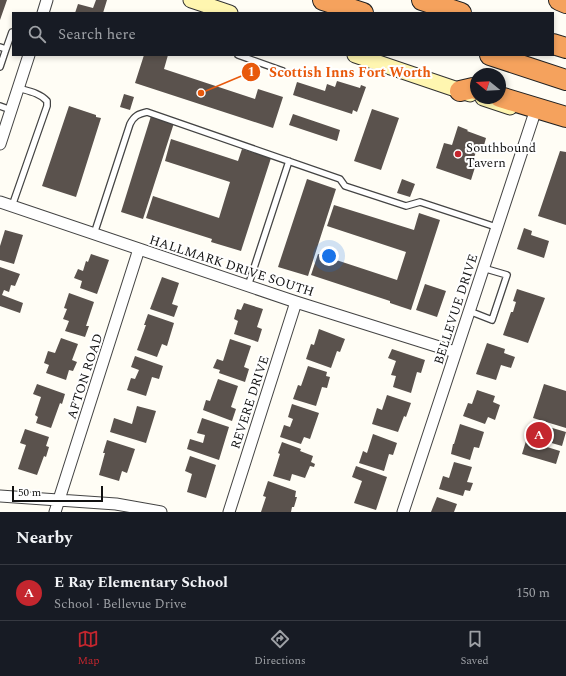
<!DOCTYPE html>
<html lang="en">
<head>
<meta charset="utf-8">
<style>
  :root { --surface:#171b24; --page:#20242c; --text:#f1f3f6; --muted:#9ea1a6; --line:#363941; --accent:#c4262e }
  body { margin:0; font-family:Spectral,serif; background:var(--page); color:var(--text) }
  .compass { position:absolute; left:470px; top:68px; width:36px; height:36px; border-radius:50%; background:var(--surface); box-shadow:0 2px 6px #0003; rotate:288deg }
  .scale { position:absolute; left:12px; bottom:10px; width:91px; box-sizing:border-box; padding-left:4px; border:2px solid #111; border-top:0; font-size:11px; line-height:14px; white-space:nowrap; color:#111; -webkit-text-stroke:3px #fff; paint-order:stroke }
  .you { position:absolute; left:329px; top:256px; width:14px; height:14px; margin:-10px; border:3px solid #fff; border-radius:50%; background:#1a73e8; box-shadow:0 0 0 6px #1a73e833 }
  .badge { display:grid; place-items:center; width:26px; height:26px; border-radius:50%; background:var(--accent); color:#fff; font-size:13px; font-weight:700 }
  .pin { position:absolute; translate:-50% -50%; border:2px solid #fff; box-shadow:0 1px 4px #0006 }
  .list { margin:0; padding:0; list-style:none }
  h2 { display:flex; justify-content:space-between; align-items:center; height:52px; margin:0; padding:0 16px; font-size:17px }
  h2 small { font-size:13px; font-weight:400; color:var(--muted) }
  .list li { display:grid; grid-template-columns:26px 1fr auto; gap:12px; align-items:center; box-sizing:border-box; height:56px; padding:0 16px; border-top:1px solid var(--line) }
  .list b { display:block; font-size:15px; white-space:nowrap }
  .list p { margin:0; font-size:13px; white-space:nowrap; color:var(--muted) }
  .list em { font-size:13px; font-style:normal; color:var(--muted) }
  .icon { flex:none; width:22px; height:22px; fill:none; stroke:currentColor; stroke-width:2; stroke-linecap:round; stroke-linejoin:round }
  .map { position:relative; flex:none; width:566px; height:512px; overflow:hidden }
  .search { position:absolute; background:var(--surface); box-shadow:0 2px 6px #0003; left:12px; right:12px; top:12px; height:44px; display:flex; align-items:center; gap:10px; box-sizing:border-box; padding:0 14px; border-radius:0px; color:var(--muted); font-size:15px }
  .sheet { height:108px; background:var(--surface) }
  nav { display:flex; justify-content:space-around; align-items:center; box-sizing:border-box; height:56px; border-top:1px solid var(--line); background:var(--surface); font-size:11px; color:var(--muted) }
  nav a { display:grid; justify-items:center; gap:2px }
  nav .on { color:var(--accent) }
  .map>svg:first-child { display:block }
</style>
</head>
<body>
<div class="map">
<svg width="566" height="512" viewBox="0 0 566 512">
  <rect width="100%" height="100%" fill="#fffdf5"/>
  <path fill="#5a524d" d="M0 0H7L0 20Z
    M96 0H107L103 13H75L78 4 93 8Z
    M144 55H168L164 69 255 99 258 89 283 97 273 128 135 83Z
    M337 81 360 88 361 85 366 87 357 112 353 110 352 114 293 95 297 82 325 91 327 84 335 87Z
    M124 94 134 97 130 110 120 107Z
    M69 106 96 115V117L101 118 76 197 42 186Z
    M372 109 399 118 381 170 354 161Z
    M293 114 340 130 337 141 289 125Z
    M151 116 174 123 143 219 121 212Z
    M458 126 468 130 467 131 486 138 483 149 478 147 473 160 477 161 471 180 436 168 444 143 452 145Z
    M171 139 238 161 242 149 271 158 241 251 211 242 212 239 146 218 153 196 219 218 230 182 165 161Z
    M560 151 566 152V225L538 216Z
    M307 179 336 189 308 276 278 267Z
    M402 179 415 184 410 197 397 193Z
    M334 205 414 230 419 213 440 220 411 310 390 303V301L311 275 318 254 397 280 406 252 327 226Z
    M524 228 532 231 531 235 549 241 544 258 517 249Z
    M5 230 23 235 14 264 0 260V246Z
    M91 254 109 260 97 294 80 288 82 281 74 278 78 269 83 271 86 261 88 262Z
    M0 267 20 274 15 286 11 285 9 292 4 290 2 295 23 303 20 313 0 306Z
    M162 277 179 283 172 304 178 306 174 317 150 309Z
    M425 284 446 291 437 317 416 310Z
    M517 289 545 298 528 343 503 335 511 312H513L516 302 513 301Z
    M69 293 94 302 86 326H89L85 337 65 331 69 321 63 319 67 309 64 308Z
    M244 303 263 309 257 327 262 329 258 342 234 334 238 321 234 319 237 309 241 310Z
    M148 314 174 323 167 346 162 344 157 357 137 350 146 325H144Z
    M319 329 345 339 340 352 337 351 331 368 306 359 311 344 314 345Z
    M61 338 78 344 72 360 77 362 73 371 69 370 66 380 46 373 49 365 44 363 48 351 55 353Z
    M230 339 251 346 244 367 249 369 245 382 219 373 220 370 213 368 217 359 223 361Z
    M487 343 505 349 504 353 515 357 511 368 501 365 496 380 476 374Z
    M392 349 425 360 421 373 417 372 411 393 393 387 396 376 391 375 396 361 388 358Z
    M135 356 163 366 159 379 152 377 146 396 127 390 131 378 135 379 139 370 131 367Z
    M308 366 327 372 326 376 330 377 327 388 322 387 316 406 293 399 298 385 301 386Z
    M218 379 238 386 231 407 236 409 232 421 203 410 206 400 210 401Z
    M37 384 65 394 62 404 60 403 51 428 36 423 38 417 35 415 41 397 33 394Z
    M544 384 566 391V428L533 418Z
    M477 390 495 396 493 402 500 405 495 420 488 417 485 424 463 416 468 403 472 404Z
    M387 395 411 403 406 417 404 416 398 432 372 424 377 408 382 410Z
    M292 404 319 413 310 439 304 437 301 444 280 437 284 425 290 427 293 419 288 417Z
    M137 406 156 411 146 443 110 432 114 418 132 424Z
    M202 418 229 427 219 460 187 449 190 439 203 443 205 435 197 433Z
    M532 422 566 432 562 446 548 442 547 447 560 451 556 464 522 454 526 441 539 445 541 440 528 436Z
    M460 424 484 432 479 448 474 447 470 460 451 454 453 444H454Z
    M25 429 49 437 46 446 49 447 46 457 44 456 37 475 18 469 26 445 20 443Z
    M373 434 397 443 393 455 389 454 384 471 359 463 363 451 367 453Z
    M107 440 135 449 127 473 122 471 119 481 99 475 105 453H103Z
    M282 442 301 449 300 451 313 456 311 462 315 464 314 467 310 466 305 478 292 474 290 481 273 476 280 454 278 453Z
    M190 456 216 465 206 498 187 492 192 474 185 471Z
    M454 462 472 467 467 482 473 483 470 491 465 490 463 496 439 489 443 476 449 478Z
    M356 466 387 477 376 510 354 503 362 481 352 477Z
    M268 481 296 491 295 497H297L294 507H292L291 512H261L266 497 263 496Z
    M437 497 457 504 454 512H431Z"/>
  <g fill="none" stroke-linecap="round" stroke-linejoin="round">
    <g stroke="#444" stroke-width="8">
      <path id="service" d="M0 47 6 49 0 67
        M6 49 12 32H13
        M238 55 283 71
        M0 106 11 110
        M12 206 47 106V101C40 93 28 91 18 88
        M94 234 130 124C134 116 138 114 147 112L340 179 345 186 406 206 420 202 496 227
        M248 286 289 161
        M469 311 492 320 507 275 483 268"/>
    </g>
    <g stroke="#444" stroke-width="13">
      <path id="minor" d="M43 13 47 0
        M0 144 29 55
        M0 202 296 302 455 352
        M0 496 116 504 161 512
        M55 512 139 249
        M229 512 296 302
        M403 512 534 115"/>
    </g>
    <g stroke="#333" stroke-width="17">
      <path id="secondary" d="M191 0 230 13
        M355 55 470 94
        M483 98 510 107"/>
    </g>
    <g stroke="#222" stroke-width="22">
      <path id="motorway" d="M323 0 363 13
        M422 0 461 13
        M559 0 566 3
        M553 44 566 48
        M490 55 566 80
        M460 91 473 88 476 89
        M500 97 566 117"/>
    </g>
    <use href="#service" stroke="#fff" stroke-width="5.5"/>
    <use href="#minor" stroke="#fff" stroke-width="11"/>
    <use href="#secondary" stroke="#fff6b0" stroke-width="15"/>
    <use href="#motorway" stroke="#f5a25d" stroke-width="20"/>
  </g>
  <circle fill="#c4262e" stroke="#fff" stroke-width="1.5" cx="458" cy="154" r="4"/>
  <g text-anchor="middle" stroke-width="4" stroke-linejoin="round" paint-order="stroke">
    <g font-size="13" fill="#111" stroke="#fff" text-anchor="start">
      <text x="466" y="152">Southbound<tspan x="466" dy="15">Tavern</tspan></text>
    </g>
    <g font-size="13" fill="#111" stroke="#fff">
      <text transform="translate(232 265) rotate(18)" y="5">HALLMARK DRIVE SOUTH</text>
      <text transform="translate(455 309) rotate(-72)" y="5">BELLEVUE DRIVE</text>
      <text transform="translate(84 376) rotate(-72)" y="5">AFTON ROAD</text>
      <text transform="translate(249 402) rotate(-72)" y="5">REVERE DRIVE</text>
    </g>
  </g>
  <path fill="none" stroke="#e8590c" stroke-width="1.5" d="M201 93L251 72"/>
  <g fill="#e8590c" stroke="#fff" stroke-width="1.5">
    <circle cx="201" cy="93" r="4"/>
    <circle cx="251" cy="72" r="10"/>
  </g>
  <g font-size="12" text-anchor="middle" font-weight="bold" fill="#fff">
    <text x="251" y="76">1</text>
  </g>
  <g font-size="14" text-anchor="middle" font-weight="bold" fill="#e8590c" stroke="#fff" stroke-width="4" stroke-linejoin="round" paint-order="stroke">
    <text x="350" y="77">Scottish Inns Fort Worth</text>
  </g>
</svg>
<svg class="compass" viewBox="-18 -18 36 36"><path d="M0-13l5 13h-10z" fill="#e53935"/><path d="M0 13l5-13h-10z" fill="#9ea1a6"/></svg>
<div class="scale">50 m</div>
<div class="you"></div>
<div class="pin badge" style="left:539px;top:435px">A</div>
<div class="search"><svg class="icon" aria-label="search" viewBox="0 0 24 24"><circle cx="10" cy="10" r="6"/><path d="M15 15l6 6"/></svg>Search here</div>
</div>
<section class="sheet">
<h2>Nearby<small></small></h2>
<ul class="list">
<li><span class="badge">A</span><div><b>E Ray Elementary School</b><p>School · Bellevue Drive</p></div><em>150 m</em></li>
</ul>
</section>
<nav>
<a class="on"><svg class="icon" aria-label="map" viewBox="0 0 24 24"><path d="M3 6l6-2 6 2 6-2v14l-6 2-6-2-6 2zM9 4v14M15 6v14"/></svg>Map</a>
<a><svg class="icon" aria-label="directions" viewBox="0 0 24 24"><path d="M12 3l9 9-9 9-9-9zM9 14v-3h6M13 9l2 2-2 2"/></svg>Directions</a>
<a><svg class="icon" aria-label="saved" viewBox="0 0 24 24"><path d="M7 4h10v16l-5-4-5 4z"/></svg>Saved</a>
</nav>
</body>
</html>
